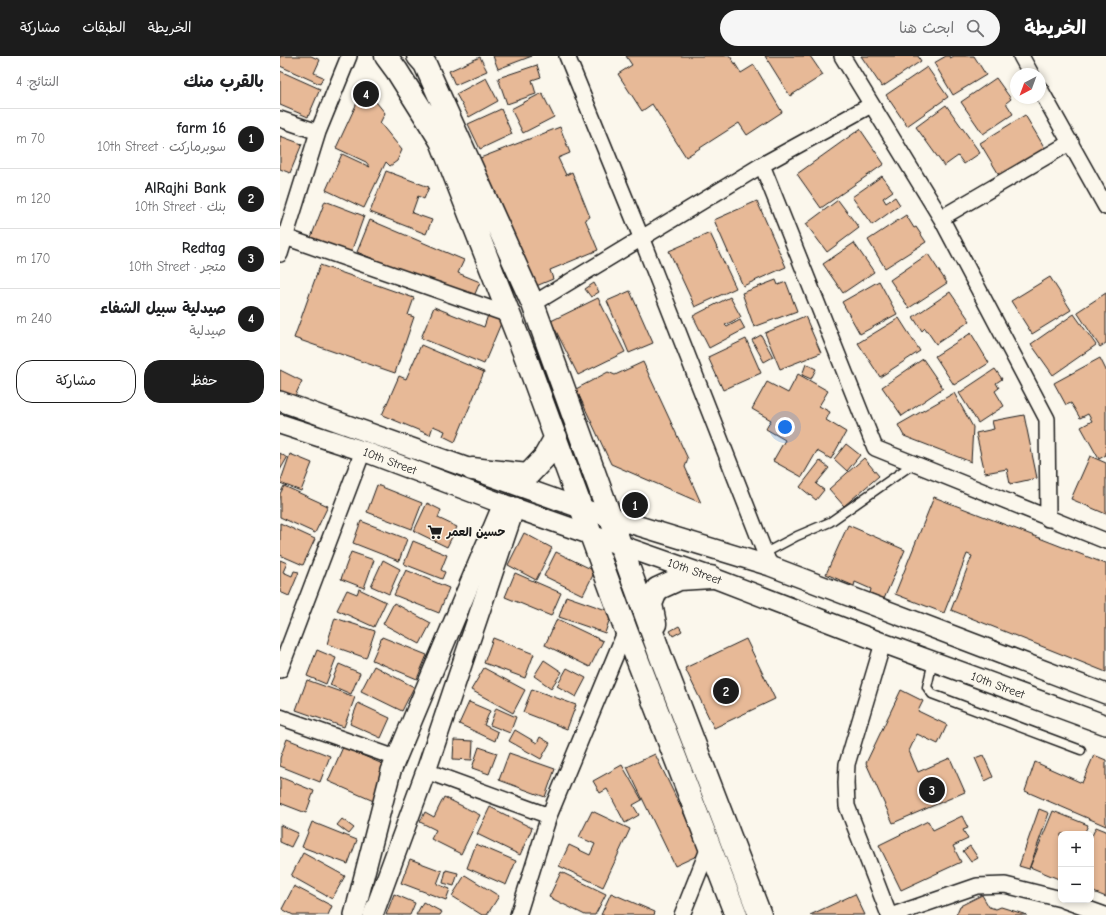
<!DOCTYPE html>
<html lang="ar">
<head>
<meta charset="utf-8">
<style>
  :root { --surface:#fff; --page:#f6f6f6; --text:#202124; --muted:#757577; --line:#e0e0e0; --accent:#1c1c1c }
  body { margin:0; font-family:"Comic Neue","Playpen Sans Arabic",sans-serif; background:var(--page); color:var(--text); direction:rtl }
  .controls { position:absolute; right:12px; bottom:12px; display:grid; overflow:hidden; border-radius:8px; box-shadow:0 2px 6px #0003 }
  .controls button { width:36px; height:36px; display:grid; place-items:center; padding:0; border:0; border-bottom:1px solid var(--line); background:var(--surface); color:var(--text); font:20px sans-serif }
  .compass { position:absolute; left:730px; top:12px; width:36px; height:36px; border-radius:50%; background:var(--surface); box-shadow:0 2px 6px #0003; rotate:221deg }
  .you { position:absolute; left:505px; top:371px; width:14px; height:14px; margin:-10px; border:3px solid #fff; border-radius:50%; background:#1a73e8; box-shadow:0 0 0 6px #1a73e833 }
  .badge { display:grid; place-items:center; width:26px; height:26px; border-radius:50%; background:var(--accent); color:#fff; font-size:13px; font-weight:700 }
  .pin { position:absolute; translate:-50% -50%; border:2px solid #fff; box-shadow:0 1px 4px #0006 }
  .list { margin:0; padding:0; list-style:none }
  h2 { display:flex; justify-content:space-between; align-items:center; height:52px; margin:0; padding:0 16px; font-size:17px }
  h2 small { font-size:13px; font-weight:400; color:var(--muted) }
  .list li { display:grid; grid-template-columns:26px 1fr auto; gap:12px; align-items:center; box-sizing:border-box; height:60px; padding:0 16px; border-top:1px solid var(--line) }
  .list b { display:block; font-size:15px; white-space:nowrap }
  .list p { margin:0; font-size:13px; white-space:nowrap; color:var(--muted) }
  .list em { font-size:13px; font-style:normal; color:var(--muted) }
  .actions { display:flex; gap:8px; padding:12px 16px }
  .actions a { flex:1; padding:9px 0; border:1px solid var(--accent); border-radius:16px; text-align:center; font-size:14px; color:var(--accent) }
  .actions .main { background:var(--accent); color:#fff }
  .icon { flex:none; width:22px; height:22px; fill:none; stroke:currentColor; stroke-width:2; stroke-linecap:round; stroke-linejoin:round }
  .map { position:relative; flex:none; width:826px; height:859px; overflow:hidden; direction:ltr }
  header { display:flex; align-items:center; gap:24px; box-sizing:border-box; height:56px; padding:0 20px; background:var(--accent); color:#fff }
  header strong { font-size:19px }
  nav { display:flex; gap:22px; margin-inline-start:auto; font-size:14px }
  .search { width:280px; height:36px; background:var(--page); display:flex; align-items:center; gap:10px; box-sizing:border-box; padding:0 14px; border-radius:22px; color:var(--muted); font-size:15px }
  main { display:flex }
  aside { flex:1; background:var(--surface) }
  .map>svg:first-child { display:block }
</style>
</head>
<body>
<header>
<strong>الخريطة</strong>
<div class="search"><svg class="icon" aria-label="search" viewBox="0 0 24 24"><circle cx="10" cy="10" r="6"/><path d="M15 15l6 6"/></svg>ابحث هنا</div>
<nav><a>الخريطة</a><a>الطبقات</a><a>مشاركة</a></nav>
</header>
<main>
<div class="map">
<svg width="826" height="859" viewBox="0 0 826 859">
  <rect width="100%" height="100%" fill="#fbf7ec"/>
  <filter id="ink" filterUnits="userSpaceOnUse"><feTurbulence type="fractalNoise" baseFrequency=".025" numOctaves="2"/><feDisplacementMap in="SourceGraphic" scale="8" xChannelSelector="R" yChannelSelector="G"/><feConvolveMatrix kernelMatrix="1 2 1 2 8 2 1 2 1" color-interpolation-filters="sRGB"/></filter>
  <g filter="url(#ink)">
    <path fill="#e7b997" stroke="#1c1c1c" d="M0 0H31L40 4 34 17 43 21 40 28 0 10Z
      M213 0H252L218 13Z
      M346 0H450L461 17 474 9 502 56 467 79 459 67 406 101 372 48 362 55 338 18 352 9Z
      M485 0H530L543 19 510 40Z
      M581 0H638L641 5 602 31Z
      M666 0H669L670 2 674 0H694L706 19 673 39 654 7Z
      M200 1 207 15 175 29 169 15Z
      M257 9 261 21 252 24 256 38 227 48 218 22Z
      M647 11 668 41 627 70 606 39Z
      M0 15 40 33 28 61 0 49Z
      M206 22 218 45 189 61 176 38Z
      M716 22 731 43 726 47 733 58 703 78 681 46Z
      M82 36 92 41 105 57 100 67 122 94 117 105 110 110 106 106 105 108 84 152 46 134 62 98 90 111 86 106 56 92Z
      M262 37 274 61 243 77 231 53Z
      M666 49 700 97 684 108 678 100 664 110 636 71Z
      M221 53 232 78 200 93 188 68Z
      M745 59 766 94 721 122 700 87Z
      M280 71 290 97 278 102 286 119 292 116 310 161 305 163 318 194 270 214 273 223 249 233 195 104Z
      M580 73 604 108 541 152 517 118Z
      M0 80 22 88 10 117 0 113Z
      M106 115 149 131 144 143 138 140 132 157 152 164 146 178 90 156Z
      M602 120 613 135 603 142 606 147 615 141 620 149 592 169 572 141Z
      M558 144 579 172 547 196 526 168Z
      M45 145 84 160 70 199 30 184Z
      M477 145 506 211 463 230 434 164Z
      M626 159 634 172 636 171 646 186 605 212 588 184Z
      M90 164 184 204 178 217 200 226 192 245 77 196Z
      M430 177 456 232 415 251 389 195Z
      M574 187 594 216 563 237 543 208Z
      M648 198 667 227 629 252 610 224Z
      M40 209 134 242 128 259 134 261 115 317 14 282Z
      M770 221 791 254 752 278 731 245Z
      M496 224 498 229 506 226 517 255 474 271 462 237Z
      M599 225 617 258 580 278 562 246Z
      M314 227 319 236 311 241 305 233Z
      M350 235 373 287 349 297 327 245Z
      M670 236 690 265 656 288 645 272 642 275 633 261Z
      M826 237V287L820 291 797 256Z
      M450 241 461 261 445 269 447 271 460 264 465 273 429 292 413 260Z
      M318 242 345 296 298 319 271 265Z
      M154 251 204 271 208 259 222 265 204 308 141 282Z
      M794 258 816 289 773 319 751 288Z
      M525 260 541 297 500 313 485 277Z
      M619 262 640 295 600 321 578 287Z
      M691 277 709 307 674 329 655 300Z
      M481 279 493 301 484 306 472 284Z
      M466 283 481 317 443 334 428 301Z
      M141 289 204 316 175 386 163 380 165 375 153 370 150 379 102 359 119 320 126 323Z
      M820 302 826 314V399L819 403 801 371 812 365 808 358 800 362 791 347 786 349 774 327Z
      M643 303 663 332 622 360 602 331Z
      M363 306 408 403 405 411 421 447 331 408 296 333 328 316 335 319Z
      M526 308 536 313 531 323 522 319Z
      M715 313 722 323 716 327 719 332 715 335 724 350 698 367 679 337Z
      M0 314 22 325 14 342 0 335Z
      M518 318 548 335 539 350 550 356 546 364 566 376 551 403 537 395 522 421 493 405 505 384 486 373 491 364 472 353 487 326 508 337Z
      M674 337 693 371 691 406 624 380 618 369Z
      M744 359 757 422 730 428 727 413 705 417 696 377 714 373 712 365Z
      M566 388 580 399 567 415 554 403Z
      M0 397 7 402 0 414Z
      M10 398 32 407 21 435 0 427Z
      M810 400 826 407V458L791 443Z
      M584 402 599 420 564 450 549 433Z
      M540 405 549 412 536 428 544 434 536 444 520 431Z
      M97 429 142 447 132 473 87 456Z
      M4 430 48 450 35 477 0 461V438Z
      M654 441 826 508V616L671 554 692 500 687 498 664 557 615 538Z
      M147 447 161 454 158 462 177 471 167 491 134 475Z
      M81 465 127 483 119 505 73 487Z
      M0 467 35 483 23 509 0 499Z
      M568 469 625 494 604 543 590 537 591 533 575 526 574 530 546 518Z
      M244 477 272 492 256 524 228 509Z
      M133 485 167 499 161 514 165 516 162 523 124 508Z
      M71 496 94 504 84 532 61 523Z
      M276 496 315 515 303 539 264 520Z
      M0 504 7 507 3 516 12 520 14 515 19 516 9 540 0 536Z
      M103 504 120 513 109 538 91 530Z
      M126 514 169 532 159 557 114 539Z
      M235 517 281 537 271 560 225 541Z
      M79 533 106 546 94 571 57 554 67 534 77 538Z
      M286 540 332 556 325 577 279 561Z
      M114 547 151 567 140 588 103 568Z
      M55 562 95 575 86 602 47 588Z
      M277 563 323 585 310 611 265 589Z
      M399 570 402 575 393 580 390 575Z
      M102 581 147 599 137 623 92 604Z
      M213 582 254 598 245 622 204 607Z
      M466 583 495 643 434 672 405 612Z
      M37 594 56 602 46 628 27 620Z
      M264 604 282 616 271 632 254 620Z
      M59 608 80 617 71 638 50 629Z
      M94 610 134 631 122 655 81 635Z
      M204 612 245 634 233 657 191 634Z
      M287 612 306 622 296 641 277 630Z
      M27 624 75 641 64 671 16 654Z
      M252 633 296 649 287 673 243 656Z
      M621 634 643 645 638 655 667 669 658 688 637 678 629 695 638 716 670 702 685 736 613 767 586 707Z
      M189 646 210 655 204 669 218 676 215 685 179 668Z
      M78 647 110 662 101 682 70 668Z
      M216 652 236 661 230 677 210 669Z
      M235 674 257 687 260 681 270 687 261 703 229 685Z
      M7 683 50 700 40 726 0 710V702Z
      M174 684 193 685 192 704 173 703Z
      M63 691 112 712 98 747 48 725Z
      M199 691 217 697 209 718 192 712Z
      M229 697 275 713 265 741 219 724Z
      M375 698 423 797 395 810 347 711Z
      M703 699 713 721 705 725 695 702Z
      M814 699 826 704V770L745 735 755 706 802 727Z
      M342 709 362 744 353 749 359 759 345 767 327 733 320 737 313 725Z
      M0 721 34 735 26 757 0 747Z
      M164 741 200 759 181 798 151 783 156 774 140 766 145 756 154 761Z
      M210 751 252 772 240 799 197 778Z
      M759 753 769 757 749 813 739 810Z
      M312 755 350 773 323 831 279 810 289 789 310 799 315 788 299 781Z
      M773 755 808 769 804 778H781V824L750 811Z
      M682 760 688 772 683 774 688 783 673 790 681 806 621 834 599 789 648 765 653 774Z
      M62 763 74 772 69 778 57 769Z
      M32 766 77 784 68 808 22 791Z
      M0 769 18 777 11 791 0 786Z
      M816 771 826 775V841L811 835V782Z
      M196 788 236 805 226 829 187 812Z
      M690 790 698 802 691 806 683 795Z
      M23 797 65 820 52 843 11 820Z
      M130 803 162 815 157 828 170 833 166 844 121 827Z
      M166 814 178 817 174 830 163 827Z
      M281 816 326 838 315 859H305L269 841Z
      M185 819 219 840 207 859H202L172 840Z
      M14 830 52 850 48 859H13L2 853Z
      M331 837 375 856 374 859H321Z
      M114 838 135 847 130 859H106Z
      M575 838 585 859H530Z
      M702 839 709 851 716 853 721 851 747 859H676L680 850Z
      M143 846 162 856 160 859H136Z"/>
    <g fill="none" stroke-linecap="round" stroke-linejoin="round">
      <g stroke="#1c1c1c" stroke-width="11">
        <path id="service" d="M485 497 517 480 550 466 633 408
          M653 605 647 631 652 638 801 694"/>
      </g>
      <g stroke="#1c1c1c" stroke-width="18">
        <path id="minor" d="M287 0 361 181 490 510
          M562 0 661 162 767 363 768 463
          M741 0 751 18
          M760 33 826 151
          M0 63 38 76
          M482 109 595 392 826 485
          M661 162 791 86
          M5 181 229 259
          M0 198 38 76 69 0
          M253 248 482 109 591 49
          M603 587 567 708 566 727 567 750 609 859
          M0 614 83 395
          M0 661 116 702
          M146 715 269 760
          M783 844 825 859
          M238 859 269 760 346 574
          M402 859 429 791
          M613 859 697 830 725 829 781 843"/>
      </g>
      <g stroke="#1c1c1c" stroke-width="22">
        <g id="tertiary">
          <path d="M0 345 303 453 490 510 826 638"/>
          <path id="s1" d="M0 368 83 395 223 448 431 521 603 587 826 669"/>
          <path d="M74 859 111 715 223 448"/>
          <path d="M93 859 146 715 235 451"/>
        </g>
      </g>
      <g stroke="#1c1c1c" stroke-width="25">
        <path id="secondary" d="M106 0 117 15 161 85 245 299 346 574 456 859
          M138 0 145 8 253 248 381 601 480 859
          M192 413 248 419 264 402 276 381
          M375 568 371 548 377 533 399 523 431 521"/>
      </g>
      <use href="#service" stroke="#fbf7ec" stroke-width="8"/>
      <use href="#minor" stroke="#fbf7ec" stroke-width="15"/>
      <use href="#tertiary" stroke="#fbf7ec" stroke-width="19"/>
      <use href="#secondary" stroke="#fbf7ec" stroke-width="22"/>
    </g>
  </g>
  <defs>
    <g id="supermarket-bare" transform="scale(1.2)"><path d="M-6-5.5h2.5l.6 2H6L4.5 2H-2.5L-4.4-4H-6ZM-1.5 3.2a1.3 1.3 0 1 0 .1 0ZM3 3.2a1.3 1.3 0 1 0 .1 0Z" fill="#1c1c1c" stroke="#fbf7ec" stroke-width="2.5" paint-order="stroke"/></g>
  </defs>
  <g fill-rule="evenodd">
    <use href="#supermarket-bare" x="155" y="476"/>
  </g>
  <g text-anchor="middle" stroke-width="3" stroke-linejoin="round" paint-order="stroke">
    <g font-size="12" fill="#1c1c1c" stroke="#fbf7ec">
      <text dy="4" stroke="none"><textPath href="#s1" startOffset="116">10th Street</textPath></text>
      <text dy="4" stroke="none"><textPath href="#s1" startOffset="440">10th Street</textPath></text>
      <text dy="4" stroke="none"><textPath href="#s1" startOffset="764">10th Street</textPath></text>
    </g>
    <g font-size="12" font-weight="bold" fill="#1c1c1c" stroke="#fbf7ec" text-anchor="start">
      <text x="167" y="480">حسين العمر</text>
    </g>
  </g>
</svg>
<div class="controls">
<button>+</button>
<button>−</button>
</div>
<svg class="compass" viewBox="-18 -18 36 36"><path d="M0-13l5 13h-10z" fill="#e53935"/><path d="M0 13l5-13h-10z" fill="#757577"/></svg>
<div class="you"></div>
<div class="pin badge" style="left:355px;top:449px">1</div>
<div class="pin badge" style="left:446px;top:635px">2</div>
<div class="pin badge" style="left:652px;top:734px">3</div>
<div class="pin badge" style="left:86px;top:38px">4</div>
</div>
<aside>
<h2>بالقرب منك<small>النتائج: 4</small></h2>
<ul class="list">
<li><span class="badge">1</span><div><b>farm 16</b><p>سوبرماركت · 10th Street</p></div><em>70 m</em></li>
<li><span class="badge">2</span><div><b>AlRajhi Bank</b><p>بنك · 10th Street</p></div><em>120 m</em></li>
<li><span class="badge">3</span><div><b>Redtag</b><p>متجر · 10th Street</p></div><em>170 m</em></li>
<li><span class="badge">4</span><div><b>صيدلية سبيل الشفاء</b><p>صيدلية</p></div><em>240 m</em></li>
</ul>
<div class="actions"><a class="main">حفظ</a><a>مشاركة</a></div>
</aside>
</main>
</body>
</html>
